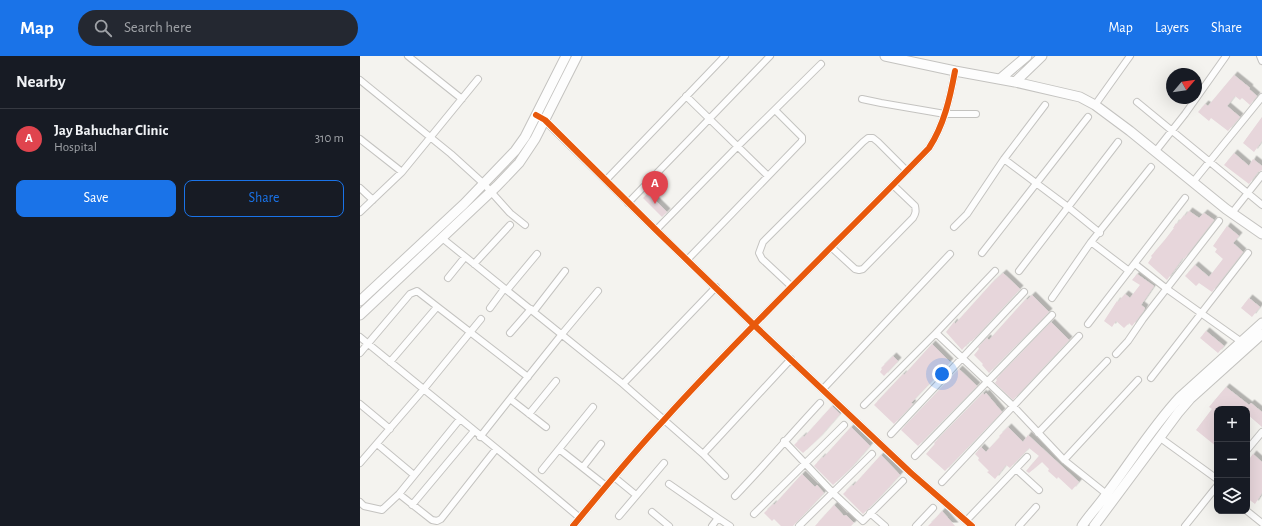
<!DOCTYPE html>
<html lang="en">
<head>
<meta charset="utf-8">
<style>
  :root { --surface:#171b24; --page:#242831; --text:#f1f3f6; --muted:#9ea1a6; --line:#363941; --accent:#1a73e8 }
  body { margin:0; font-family:"Alegreya Sans",sans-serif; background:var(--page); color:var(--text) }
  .controls { position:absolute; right:12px; bottom:12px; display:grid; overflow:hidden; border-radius:8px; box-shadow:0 4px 16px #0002 }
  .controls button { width:36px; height:36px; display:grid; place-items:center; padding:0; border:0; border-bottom:1px solid var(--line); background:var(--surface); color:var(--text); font:20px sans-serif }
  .compass { position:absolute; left:806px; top:12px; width:36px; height:36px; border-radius:50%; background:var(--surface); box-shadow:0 4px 16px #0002; rotate:61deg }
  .you { position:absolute; left:582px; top:318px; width:14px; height:14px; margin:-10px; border:3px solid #fff; border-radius:50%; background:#1a73e8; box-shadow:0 0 0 6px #1a73e833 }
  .badge { display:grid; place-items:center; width:26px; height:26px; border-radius:50%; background:var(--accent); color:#fff; font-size:13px; font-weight:700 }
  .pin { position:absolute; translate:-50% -33px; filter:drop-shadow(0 1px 2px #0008) }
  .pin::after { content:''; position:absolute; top:21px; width:14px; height:12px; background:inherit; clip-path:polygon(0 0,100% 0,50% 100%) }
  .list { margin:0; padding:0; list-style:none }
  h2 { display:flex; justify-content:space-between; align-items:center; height:52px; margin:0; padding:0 16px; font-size:17px }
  h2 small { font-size:13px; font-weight:400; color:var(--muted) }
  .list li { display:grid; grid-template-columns:26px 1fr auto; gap:12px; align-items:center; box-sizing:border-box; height:60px; padding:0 16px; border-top:1px solid var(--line) }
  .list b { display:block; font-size:15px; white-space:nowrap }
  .list p { margin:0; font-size:13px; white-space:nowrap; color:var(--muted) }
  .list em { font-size:13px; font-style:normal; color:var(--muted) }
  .actions { display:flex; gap:8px; padding:12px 16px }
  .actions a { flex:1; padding:9px 0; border:1px solid var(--accent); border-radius:8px; text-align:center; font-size:14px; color:var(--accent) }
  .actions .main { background:var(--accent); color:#fff }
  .icon { flex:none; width:22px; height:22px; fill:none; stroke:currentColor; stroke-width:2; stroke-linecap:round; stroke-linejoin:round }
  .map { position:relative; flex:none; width:902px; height:470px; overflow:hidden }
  header { display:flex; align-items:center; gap:24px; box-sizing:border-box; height:56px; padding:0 20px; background:var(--accent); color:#fff }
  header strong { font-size:19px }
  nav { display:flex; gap:22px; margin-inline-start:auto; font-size:14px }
  .search { width:280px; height:36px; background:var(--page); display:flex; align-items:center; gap:10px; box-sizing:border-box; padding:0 14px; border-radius:22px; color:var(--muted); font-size:15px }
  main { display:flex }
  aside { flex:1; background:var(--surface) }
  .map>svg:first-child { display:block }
</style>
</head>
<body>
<header>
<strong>Map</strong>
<div class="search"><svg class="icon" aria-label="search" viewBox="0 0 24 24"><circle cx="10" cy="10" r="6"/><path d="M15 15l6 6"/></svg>Search here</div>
<nav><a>Map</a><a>Layers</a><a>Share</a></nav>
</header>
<main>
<aside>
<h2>Nearby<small></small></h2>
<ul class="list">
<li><span class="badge" style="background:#e0444e">A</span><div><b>Jay Bahuchar Clinic</b><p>Hospital</p></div><em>310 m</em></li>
</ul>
<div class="actions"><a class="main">Save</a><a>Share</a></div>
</aside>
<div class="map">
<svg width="902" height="470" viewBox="0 0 902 470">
  <defs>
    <filter id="shadow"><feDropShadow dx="3.5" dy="-3.5" stdDeviation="0" flood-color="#0004"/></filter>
  </defs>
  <rect width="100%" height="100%" fill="#f4f3ef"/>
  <path fill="#e7d6db" filter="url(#shadow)" d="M874 19 890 32 889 33 897 40 890 49 882 42 880 44 875 40 867 50 880 61 868 75 851 62 849 65 838 56 845 48 848 50Z
    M902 61V85L894 96 883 87Z
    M874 97 889 110 893 103 902 110V114L898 116 889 128 864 109Z
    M288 137 307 156 302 161 283 142Z
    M829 155 839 162 844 157 854 164 824 203 823 202 807 224 788 207 792 201 791 200 804 185 814 172H813L816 167 817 168 824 159 825 160Z
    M867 170 879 180 873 187 883 196 852 236 839 227 836 230 825 220 835 209 849 221 863 203 855 196 857 193 853 190Z
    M643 217 660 233 612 285 609 286 602 294 586 276 594 266 595 268 632 227Z
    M777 218 794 230 781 249 785 252 783 256 772 270 769 267 764 272 756 265 752 271 744 265 757 245 758 246 765 238 770 242 780 229 772 224Z
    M672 239 689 256 629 317 622 309 623 308 614 299 619 293 618 291 627 282 629 284 666 243 667 244Z
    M889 242 900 251 892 261 881 252Z
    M691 266 709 284 653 344 635 327 637 324 636 323Z
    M846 275 864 290 858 297 840 282Z
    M572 288 590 306 551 347 553 348 534 368 514 349 543 318 544 319Z
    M533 300 538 305 524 320 520 316 522 313 521 312Z
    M599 313 617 330 558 390 541 374Z
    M866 331 889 349 891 347 902 356V371L887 358V353H857V391L836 374 852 353 849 351Z
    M623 337 624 339 626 337 642 356 585 415 566 398 575 388 574 387Z
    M472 350 480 358 459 382 443 397 434 389 443 380 444 381Z
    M491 371 510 390 489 414 473 429 454 410 462 401 463 402Z
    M648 371 663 386 668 379 719 426 712 434 698 421 697 423 688 415 689 413 682 406 669 417 666 415 679 400 669 392 650 412 646 409 635 423 627 416 629 415 618 404 619 402 615 398 621 391 626 396 640 381 639 380Z
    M893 398 902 406V437L895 448 887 442V406Z
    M521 399 540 419 519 442 503 458 483 438 492 429 493 430Z
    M442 418 455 431 457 429 464 437 433 470H421L414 463 412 465 404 457 413 448 414 449Z
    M474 449 484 460 486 459 494 467 491 470H455Z
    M582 455 595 470H568L574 464Z"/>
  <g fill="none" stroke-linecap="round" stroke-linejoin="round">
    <g stroke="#c4c3c0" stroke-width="8">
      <path id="street" d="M48 0 102 43
        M900 0 902 5
        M0 24 91 98 124 128 150 157 165 169
        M326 40 408 120
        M502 43 521 47 585 58H616
        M777 46 902 149
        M735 49 770 0
        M183 63 296 174 394 269 551 417 612 470
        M0 83 42 116
        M795 96 825 58 866 0
        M644 103 708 151 740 177
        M246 124 365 0
        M833 126 902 41
        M0 132 13 144
        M268 147 410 0
        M0 156 42 116 118 23
        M872 157 902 119
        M594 171 607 158 644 103 685 49
        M296 174 378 90 461 8
        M82 182 263 328
        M731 186 769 215
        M471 191 495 213 499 214 503 213 553 162C556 157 556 155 555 150L533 129
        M622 197 728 61
        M327 204 442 85V81L415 54
        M114 208 150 169
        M775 208 807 233 883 287
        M659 215 758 86
        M88 222 105 201
        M431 230 402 203 399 197 403 186 503 86 508 82H513L518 86 547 115
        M356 231 263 328 343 398 431 303
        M147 234 177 198
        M692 242 731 186 791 111
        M130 252 144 233
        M174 255 205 215
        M728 268 825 142
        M150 277 171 253
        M576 277 653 350 704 404 749 440
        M0 281C73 341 148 401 220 462
        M0 297 50 238 57 235 168 321
        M756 298 768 285 783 263 859 165
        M30 306 77 251
        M791 322 888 197
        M463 333 590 198
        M0 348 30 373
        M504 349 576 277 635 215
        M169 358 196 325
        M186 371 150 343 202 278 238 235
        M678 377 747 305
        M531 378 664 236
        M120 381 150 343
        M799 381 857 423
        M424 385 473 437 503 465 543 425
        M17 388 54 419
        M199 393 246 430
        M887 394 902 376
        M343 398 365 420
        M555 400 692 259
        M704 404 778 324
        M0 407 63 334 121 263
        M223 411 241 388
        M656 413 679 434
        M182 414 233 351
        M254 421 276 439
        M582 426 719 280
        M309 428 358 462
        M39 438 72 464 77 465 81 463 136 393
        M375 440C404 410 431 378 460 347
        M0 446 4 450 22 454 39 438 100 363
        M52 449 114 375
        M887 455 902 467
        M292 456 309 470
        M510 457 525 470
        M394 458 484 369
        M259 460 304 407
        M606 465 667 401
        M213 470C243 434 272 398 304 364 389 270 481 183 569 92 584 69 590 42 595 15
        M352 470 358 462 370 470
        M439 470 512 398
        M556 470 573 452
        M659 470 676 451
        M825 470 857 430"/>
    </g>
    <g stroke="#c4c3c0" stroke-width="11">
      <path id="secondary" d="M525 0 595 15 655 26 720 41 735 49 770 75 866 153 902 178
        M640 23 667 0
        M655 26 682 0
        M0 245 104 148 155 95 165 81 206 0
        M0 259 137 130 159 107 175 83 217 0
        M722 470C730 458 740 448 748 436 772 404 793 370 820 341L902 267
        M734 470 818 357 830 343 902 278"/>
    </g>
    <use href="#street" stroke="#fdfdfd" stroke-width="6"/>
    <use href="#secondary" stroke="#fdfdfd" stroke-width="9"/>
    <g stroke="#fff" stroke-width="8">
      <path id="cycleway" d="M176 59 185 64 296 174 394 269 551 417 612 470
        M213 470C243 434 272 398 304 364 389 270 481 183 569 92 584 69 590 42 595 15"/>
    </g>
    <use href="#cycleway" stroke="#e8590c" stroke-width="6"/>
  </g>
</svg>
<div class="controls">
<button>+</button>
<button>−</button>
<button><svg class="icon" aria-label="layers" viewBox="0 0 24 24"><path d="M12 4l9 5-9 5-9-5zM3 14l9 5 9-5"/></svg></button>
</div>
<svg class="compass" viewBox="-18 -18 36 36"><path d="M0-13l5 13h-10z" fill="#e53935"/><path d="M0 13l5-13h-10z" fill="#9ea1a6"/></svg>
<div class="you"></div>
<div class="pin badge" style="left:295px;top:148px;background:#e0444e">A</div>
</div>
</main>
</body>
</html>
